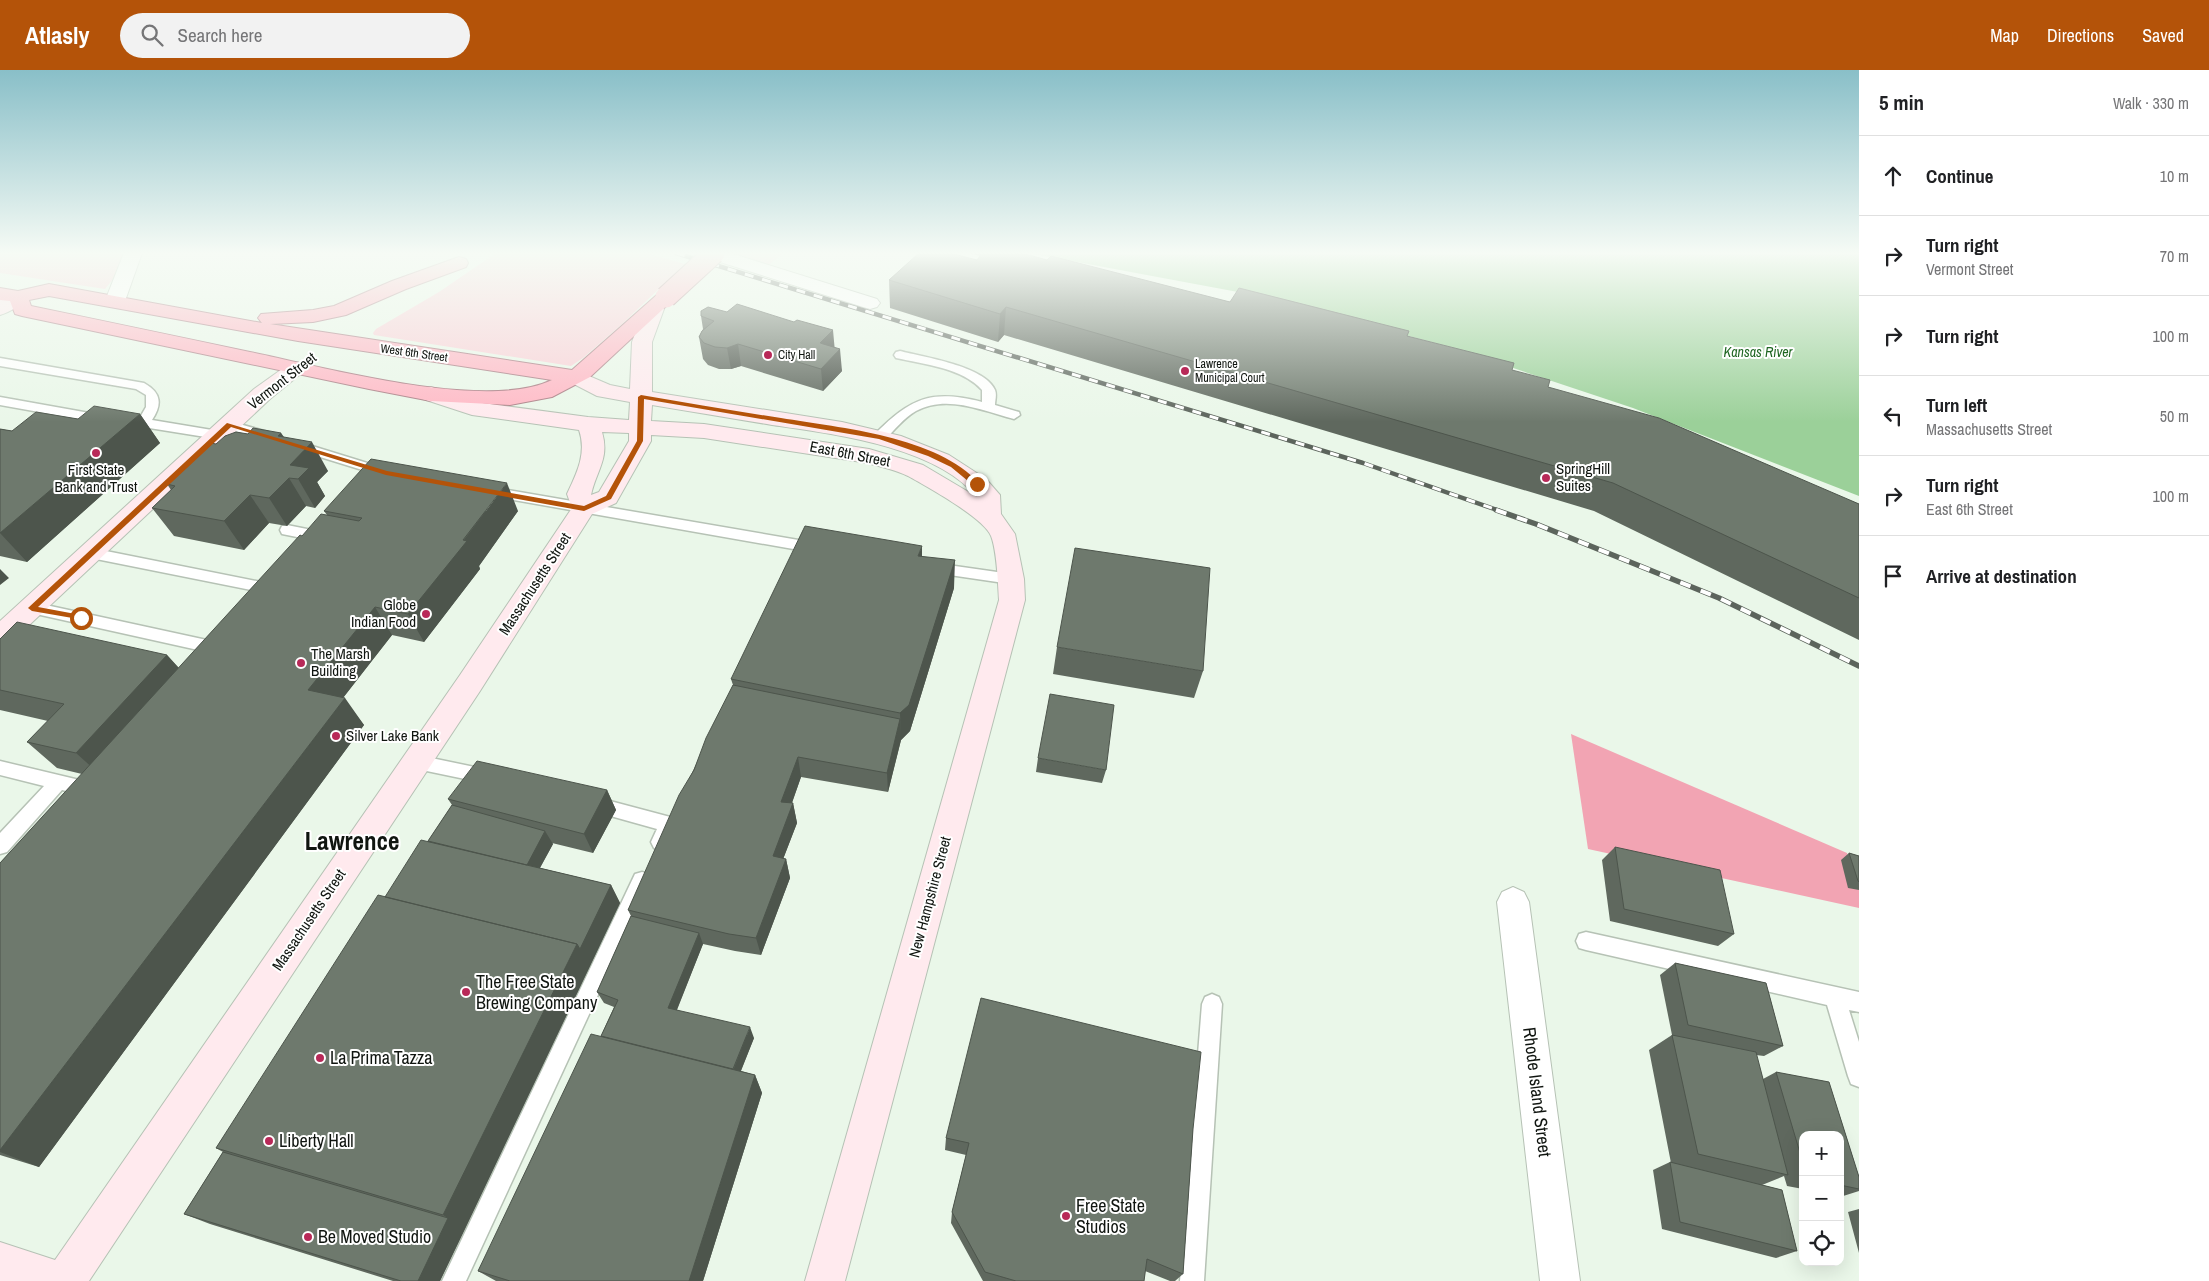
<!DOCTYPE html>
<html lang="en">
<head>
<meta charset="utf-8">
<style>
  :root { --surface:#fff; --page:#f2f2f2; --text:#202124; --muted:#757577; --line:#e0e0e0; --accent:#b45309 }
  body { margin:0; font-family:"Archivo Narrow",sans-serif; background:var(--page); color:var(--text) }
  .controls { position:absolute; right:15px; bottom:15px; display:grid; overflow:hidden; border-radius:10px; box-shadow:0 5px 20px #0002 }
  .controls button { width:45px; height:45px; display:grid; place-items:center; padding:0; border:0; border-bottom:1px solid var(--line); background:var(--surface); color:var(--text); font:25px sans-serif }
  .stop { position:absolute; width:15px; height:15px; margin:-11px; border:4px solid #b45309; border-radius:50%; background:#fff }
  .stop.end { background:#b45309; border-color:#fff; box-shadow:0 1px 5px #0008 }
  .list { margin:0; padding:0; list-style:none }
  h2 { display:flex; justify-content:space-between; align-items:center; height:65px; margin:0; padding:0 20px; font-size:21px }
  h2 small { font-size:16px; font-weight:400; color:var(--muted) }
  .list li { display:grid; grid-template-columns:32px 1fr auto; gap:15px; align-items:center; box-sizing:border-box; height:80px; padding:0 20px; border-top:1px solid var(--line) }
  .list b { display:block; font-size:19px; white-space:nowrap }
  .list p { margin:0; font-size:16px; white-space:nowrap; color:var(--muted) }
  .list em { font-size:16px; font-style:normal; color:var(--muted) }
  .icon { flex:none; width:28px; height:28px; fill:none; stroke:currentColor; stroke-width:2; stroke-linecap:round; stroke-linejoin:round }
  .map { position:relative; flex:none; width:1859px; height:1211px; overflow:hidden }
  header { display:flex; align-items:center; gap:30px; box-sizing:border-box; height:70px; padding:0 25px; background:var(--accent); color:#fff }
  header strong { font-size:24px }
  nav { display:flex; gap:28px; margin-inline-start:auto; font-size:18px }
  .search { width:350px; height:45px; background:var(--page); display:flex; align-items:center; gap:12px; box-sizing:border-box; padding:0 18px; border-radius:28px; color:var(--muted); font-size:19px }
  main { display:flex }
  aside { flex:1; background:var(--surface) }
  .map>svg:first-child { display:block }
</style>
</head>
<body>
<header>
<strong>Atlasly</strong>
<div class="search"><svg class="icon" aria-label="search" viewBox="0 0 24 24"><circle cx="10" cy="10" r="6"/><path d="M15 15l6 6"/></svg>Search here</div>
<nav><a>Map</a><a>Directions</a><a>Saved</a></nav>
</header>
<main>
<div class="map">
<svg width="1859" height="1211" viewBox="0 0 1859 1211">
  <rect width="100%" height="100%" fill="#eaf7e9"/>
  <path fill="#f9d1d7" d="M0 183H124L114 208 105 219 0 203Z
    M496 183H646L685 194 621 255 583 288 571 296 374 265 373 263 376 259 439 222Z
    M689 183H783L757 204Z"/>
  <path fill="#f2a4b3" d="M1571 664 1847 783 1859 815V838L1588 779Z"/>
  <path fill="#9bd099" d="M1029 183H1859V426L1633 338 1450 277 1254 225Z"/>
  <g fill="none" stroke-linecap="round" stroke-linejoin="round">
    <g stroke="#b6c2b5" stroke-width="3">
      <path id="lane" d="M900 281C923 287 985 296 995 320 997 325 995 330 995 335L1019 342 1020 345 1014 349C983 341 947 324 916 341 904 348 894 360 885 370H875L873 367 875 364C911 328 931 319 982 332V320C963 298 923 294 896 288L894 285 896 282Z
        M0 288 144 313C162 323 162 335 152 350L218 361 225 365 218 369 143 357H123L0 335V327L123 349H139L146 337V325L136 319 0 296Z
        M229 351 275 364 277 367 270 371 224 358 222 355Z
        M296 371 390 400 392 403 390 406 385 407 291 378 289 375 291 372Z
        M490 417 816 473 821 474 823 478 821 482 816 483 485 425 483 422 485 419Z
        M287 455 332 464 334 468 332 472 327 473 282 464 280 460 282 456Z
        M91 478 271 514 274 518 271 522 266 523 86 487 84 483 86 479Z
        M934 493 1011 504 1016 505 1019 509 1016 513 1011 514 929 502 927 498 929 494Z
        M32 532 216 572 222 574 224 578 222 582 216 584 27 542 24 538 27 534Z
        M417 685 489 700 495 702 498 707 495 712 489 714 417 699 411 697 408 692 411 687Z
        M0 691 92 713 98 715 101 720 98 725 92 727 62 720 7 782 0 784V763L44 716 0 705Z
        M595 727 674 748 677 754 666 778 660 780 654 778 651 772 657 759 589 740 586 735 589 730Z
        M642 802 649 804 651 810 466 1211H442L635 804Z
        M1586 862 1859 922V942L1849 940 1859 972V1017L1851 1014 1848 1006 1827 935 1586 880 1579 878 1576 871 1579 864Z
        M1212 924 1219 927 1222 934 1204 1211H1180L1202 934 1205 927Z"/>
    </g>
    <g stroke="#b6c2b5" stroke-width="2">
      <path id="street" d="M124 183H142L125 231 122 235 115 237 108 235 105 231Z
        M702 183H730L877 229 880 233 877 237 870 239 863 237 704 187Z
        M1513 817 1524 822 1529 832 1580 1211H1540L1497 832 1502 822Z"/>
    </g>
    <g stroke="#b6c2b5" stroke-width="2">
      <path id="secondary" d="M18 221 25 223 28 227C22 235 10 242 0 245V230L11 223Z
        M654 233 661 235 664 239 652 272V322L842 352 901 366 949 385 986 409 1000 425 1001 444 1015 464 1024 509 1025 530 845 1211H805L999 530C998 513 997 481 991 466 984 448 926 416 908 406 896 400 881 397 868 393L704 368 651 365V371L616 433 592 444 480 621 89 1211H0V1172L55 1190 460 605 572 438 567 424C577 403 587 383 579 360L472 345 423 329 420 324 423 319 431 317 475 332 588 347 629 350 630 332 597 326 568 311 564 307 568 303 575 301 582 303 610 315 630 319 632 272 644 239 647 235ZM652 335C692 342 732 348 772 355 833 364 935 376 977 427L923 395 869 379 704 354 651 351ZM602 362 629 363V371L599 422 591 425C596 401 610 389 602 362Z
        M296 292 303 294 306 298 303 302 270 329 9 574 0 577V551L254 319 289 294Z"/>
    </g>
    <g stroke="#ab7f86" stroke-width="2">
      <path id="highway" d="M459 187 466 189 468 193 466 197 406 219 346 245 313 252 270 254 572 300 659 223 666 221 673 223 676 227 590 307 552 327 510 335 431 331 369 319 22 246 15 244 10 231 0 230V218L18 221 49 214 262 253 258 248 261 244 313 240 334 236 392 211ZM49 226 298 271 552 310C485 342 324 297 250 282 177 266 104 251 31 236L29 230Z"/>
    </g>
    <use href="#lane" fill="#fff" fill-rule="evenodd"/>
    <use href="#street" fill="#fff" fill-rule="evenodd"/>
    <use href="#secondary" fill="#ffeaee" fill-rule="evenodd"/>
    <use href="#highway" fill="#ffb8c5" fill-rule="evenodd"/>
    <g stroke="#5c645c" stroke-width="4.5">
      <path id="rail-far1" d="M676 183 1363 393 1500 441"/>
    </g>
    <g stroke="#5c645c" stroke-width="5.5">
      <path id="rail" d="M1496 440 1536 454 1719 528 1859 596"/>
    </g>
    <use href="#rail-far1" stroke="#fff" stroke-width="3" stroke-dasharray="9" stroke-linecap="butt"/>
    <use href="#rail" stroke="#fff" stroke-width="4" stroke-dasharray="11" stroke-linecap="butt"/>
    <g stroke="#ab7f86" stroke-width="23" stroke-linecap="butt">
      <path id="highway-bridge" d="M666 227 714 183"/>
    </g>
    <use href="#highway-bridge" stroke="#ffb8c5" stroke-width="21"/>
  </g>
  <path fill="#5f685e" d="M967 183H1025V184L1047 190 1230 232 1407 266 1512 300 1548 317 1859 434V570L1594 441 1004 265 998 272 890 238 889 210 977 190 980 186Z
    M701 246 834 278 842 301 823 321 741 296 731 299H719L708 295 703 289 699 267 703 259Z
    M140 344 160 373 27 492 0 486V359L12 361 78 349Z
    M281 363 284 367 328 401 317 412 325 426 315 438 306 436 287 456 269 453 244 480 174 466 152 438 171 420 167 414 216 374 248 364Z
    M324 441H518L479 496 480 499 424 572 392 565 343 628 364 655 39 1097 0 1085V793L82 704 57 698 27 672 48 651 0 640V569L167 585 179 598 302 466 327 445Z
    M922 487 954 518 910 661 901 670 888 722 801 707 792 733H793L797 753 783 789H786L790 808 761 885 735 881 703 874 677 940 754 968 741 1001 755 1005 762 1023 703 1211H496L478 1201 601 966 614 937 604 933 597 922 631 846 628 840 733 615 731 609Z
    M1057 577 1203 601 1194 628 1053 604Z
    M1038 688 1106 700 1102 713 1036 702Z
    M607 720 616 740 593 783 552 773 553 774 540 798 611 815 620 833 440 1211H393L210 1154 184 1144 223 1082 216 1078 385 827 428 771 452 735 448 729Z
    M1615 777 1734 864 1718 876 1610 851 1602 790Z
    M1849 783 1859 786V820L1848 818 1841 790Z
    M1675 893 1766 913 1783 976 1764 986 1756 985 1763 1009 1776 1002 1829 1012 1859 1107V1121L1840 1127V1065H1803V1119L1787 1116 1784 1106 1762 1115 1782 1120 1797 1181 1776 1188 1662 1159 1653 1100 1670 1092 1671 1093 1649 980 1672 965 1660 905Z
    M1193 1059 1183 1204 1175 1211H1170L1145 1201 1144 1211H983L951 1153 952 1142 966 1085 945 1080 946 1068Z
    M1859 1139V1183L1848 1142Z"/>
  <path fill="#4d554c" d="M1006 237 1004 265 998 272 1000 244Z
    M833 260 835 282 820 273Z
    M738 274 741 296 731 299 727 278Z
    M840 279 842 301 823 321 821 299Z
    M140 344 160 373 27 492 0 463Z
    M281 363 296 388 312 372 328 401 317 412 325 426 315 438 290 395 278 366Z
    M289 408 306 436 287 456 269 428Z
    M507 413 518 441 479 496 480 499 424 572 408 544Z
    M250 425 269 453 244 480 224 451Z
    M922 476V504L918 486Z
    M955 490 954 518 910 661 901 670 900 643Z
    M0 499 9 508 0 515Z
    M375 537 392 565 328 647 308 620Z
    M167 585 191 612 105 709 76 683Z
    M345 628 364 655 39 1097 0 1082V1080Z
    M900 649 901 670 888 722 887 703Z
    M798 687 801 707 785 752 781 732Z
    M607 720 616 740 593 783 584 764Z
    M793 733 797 753 777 805 773 786Z
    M545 761 553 774 532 812 524 799Z
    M786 789 790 808 761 885 756 868Z
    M611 815 620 833 465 1159 443 1145 577 874Z
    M699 863 703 874 673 949 668 938Z
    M750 957 754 968 735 1015 731 1006Z
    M755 1005 762 1023 703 1211H689Z
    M448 1148 465 1159 440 1211H418Z"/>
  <path fill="#6e796d" stroke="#4d554c" d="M919 183H950L977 190 982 183H1022L1047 190 1051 186 1230 232 1239 218 1409 261 1407 266 1514 293 1512 300 1550 310 1548 317 1659 348 1859 434V528L1613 413 1006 237 1000 244 889 210Z
    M737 234 794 252 797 250 833 260 820 273 840 279 821 299 738 274 727 278 715 277 704 273 699 267 702 261 714 251 701 246V241L708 237 727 242Z
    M94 336 140 344 0 463V359L12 361 36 342 78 349Z
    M253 358 281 363 278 366 312 372 290 395 309 398 298 409 289 408 269 428 250 425 224 451 152 438 175 416 167 414 211 373 216 374 225 366 236 362 248 364Z
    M371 389 507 413 463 470 467 471 408 544 375 537 308 620 345 628 0 1080V793L300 465 302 466 321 444 359 451 362 448 324 441Z
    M805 456 922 476 918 486 955 490 909 635 900 643 731 609Z
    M1075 478 1210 498 1203 601 1057 577Z
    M17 552 167 585 76 683 27 672 64 634 0 620V569Z
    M733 615 900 649 887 703 798 687 781 732 793 733 773 786 786 789 756 868 729 864 628 840 679 725 694 700 706 668Z
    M1050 624 1114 635 1106 700 1038 688Z
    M477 691 607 720 584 764 448 729Z
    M452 735 545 761 527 795 428 771Z
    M421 770 611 815 580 879 577 874 385 827Z
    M1615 777 1720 800 1734 864 1624 839Z
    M1849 783 1859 786V812L1858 811Z
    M378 825 577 874 443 1145 216 1078Z
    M631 846 699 863 668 938 750 957 733 999 601 966 618 930 597 922Z
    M1675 893 1766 913 1783 976 1688 955Z
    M981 928 1201 982 1193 1059 1183 1204 1147 1189 1144 1211H1016L985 1202 952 1142 969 1073 946 1068Z
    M591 964 755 1005 689 1211H510L478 1201Z
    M1672 965 1756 982 1788 1105 1698 1084Z
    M1776 1002 1829 1012 1859 1107V1119L1840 1115V1065H1803V1093Z
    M223 1082 448 1148 418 1211H401L184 1144Z
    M1670 1092 1782 1120 1797 1181 1680 1152Z"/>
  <linearGradient id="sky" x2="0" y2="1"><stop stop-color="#89bfc8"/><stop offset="0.52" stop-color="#f6fbf5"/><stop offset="1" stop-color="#f6fbf5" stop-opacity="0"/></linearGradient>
  <rect width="1859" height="352" fill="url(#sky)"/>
  <path fill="#b45309" d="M641 325C688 333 734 341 781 348 841 358 937 366 980 414L974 416 951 397 928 386 879 369 644 329 643 371 611 429 584 441 386 405 231 357 38 537 81 545 84 546V550L32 541 28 538 227 353 387 401 584 436 606 426 637 371 638 327Z"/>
  <g fill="#b82958" stroke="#fff" stroke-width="2">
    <circle cx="768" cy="285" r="5"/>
    <circle cx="1185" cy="301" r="5"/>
    <circle cx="96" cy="383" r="5"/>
    <circle cx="1546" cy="408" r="5"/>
    <circle cx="426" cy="544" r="5"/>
    <circle cx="301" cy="593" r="5"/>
    <circle cx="336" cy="666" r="5"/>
    <circle cx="466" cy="922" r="5"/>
    <circle cx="320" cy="988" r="5"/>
    <circle cx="269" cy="1071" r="5"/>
    <circle cx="1066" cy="1146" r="5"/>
    <circle cx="308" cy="1167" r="5"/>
  </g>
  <g text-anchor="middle" stroke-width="4" stroke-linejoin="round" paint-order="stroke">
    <g font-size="12" fill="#101510" stroke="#fff">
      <text transform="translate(414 283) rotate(8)" y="4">West 6th Street</text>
    </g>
    <g font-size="12" fill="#101510" stroke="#fff" text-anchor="start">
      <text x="778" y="289">City Hall</text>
      <text x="1195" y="298">Lawrence<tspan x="1195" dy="14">Municipal Court</tspan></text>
    </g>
    <g font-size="14" font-style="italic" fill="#1f6622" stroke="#fff">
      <text x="1758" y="287">Kansas River</text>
    </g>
    <g font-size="15" fill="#101510" stroke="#fff">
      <text transform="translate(282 311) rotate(-38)" y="5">Vermont Street</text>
      <text transform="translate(850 384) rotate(11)" y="5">East 6th Street</text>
      <text transform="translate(535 514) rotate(-57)" y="5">Massachusetts Street</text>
      <text transform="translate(930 827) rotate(-75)" y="5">New Hampshire Street</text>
      <text transform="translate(309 850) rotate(-56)" y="5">Massachusetts Street</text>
    </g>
    <g font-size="15" fill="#101510" stroke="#fff" text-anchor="start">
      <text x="1556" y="404">SpringHill<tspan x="1556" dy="17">Suites</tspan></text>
      <text x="96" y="405" text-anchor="middle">First State<tspan x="96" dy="17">Bank and Trust</tspan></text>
      <text x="416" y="540" text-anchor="end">Globe<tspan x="416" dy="17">Indian Food</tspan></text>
      <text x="311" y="589">The Marsh<tspan x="311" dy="17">Building</tspan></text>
      <text x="346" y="671">Silver Lake Bank</text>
    </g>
    <g font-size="18" fill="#101510" stroke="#fff" text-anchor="start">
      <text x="476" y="918">The Free State<tspan x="476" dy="21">Brewing Company</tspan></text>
      <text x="330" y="994">La Prima Tazza</text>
      <text x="279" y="1077">Liberty Hall</text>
      <text x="1076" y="1142">Free State<tspan x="1076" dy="21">Studios</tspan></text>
      <text x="318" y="1173">Be Moved Studio</text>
    </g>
    <g font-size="18" fill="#101510" stroke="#fff">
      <text transform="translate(1537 1022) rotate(83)" y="6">Rhode Island Street</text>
    </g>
    <g font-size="25" font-weight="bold" fill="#101510" stroke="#fff">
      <text x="352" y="780">Lawrence</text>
    </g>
  </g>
</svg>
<div class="controls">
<button>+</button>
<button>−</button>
<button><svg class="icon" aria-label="locate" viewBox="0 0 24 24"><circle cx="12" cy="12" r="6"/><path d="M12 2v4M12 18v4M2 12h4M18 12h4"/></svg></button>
</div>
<div class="stop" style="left:81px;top:548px"></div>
<div class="stop end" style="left:977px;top:414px"></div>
</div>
<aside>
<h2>5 min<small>Walk · 330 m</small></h2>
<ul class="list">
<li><svg class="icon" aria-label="ahead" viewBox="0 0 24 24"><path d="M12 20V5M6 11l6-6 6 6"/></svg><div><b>Continue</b></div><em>10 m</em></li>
<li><svg class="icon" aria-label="right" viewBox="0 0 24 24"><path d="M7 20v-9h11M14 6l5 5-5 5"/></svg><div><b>Turn right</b><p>Vermont Street</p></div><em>70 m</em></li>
<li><svg class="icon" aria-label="right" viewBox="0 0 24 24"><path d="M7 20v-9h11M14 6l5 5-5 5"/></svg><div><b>Turn right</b></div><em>100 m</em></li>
<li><svg class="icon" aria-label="left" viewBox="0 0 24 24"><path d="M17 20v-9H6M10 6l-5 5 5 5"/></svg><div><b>Turn left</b><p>Massachusetts Street</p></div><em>50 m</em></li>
<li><svg class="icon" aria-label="right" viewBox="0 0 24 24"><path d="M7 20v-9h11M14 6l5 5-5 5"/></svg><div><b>Turn right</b><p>East 6th Street</p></div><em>100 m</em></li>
<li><svg class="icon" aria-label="arrive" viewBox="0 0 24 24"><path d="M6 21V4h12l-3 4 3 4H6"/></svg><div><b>Arrive at destination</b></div></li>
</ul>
</aside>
</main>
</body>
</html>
